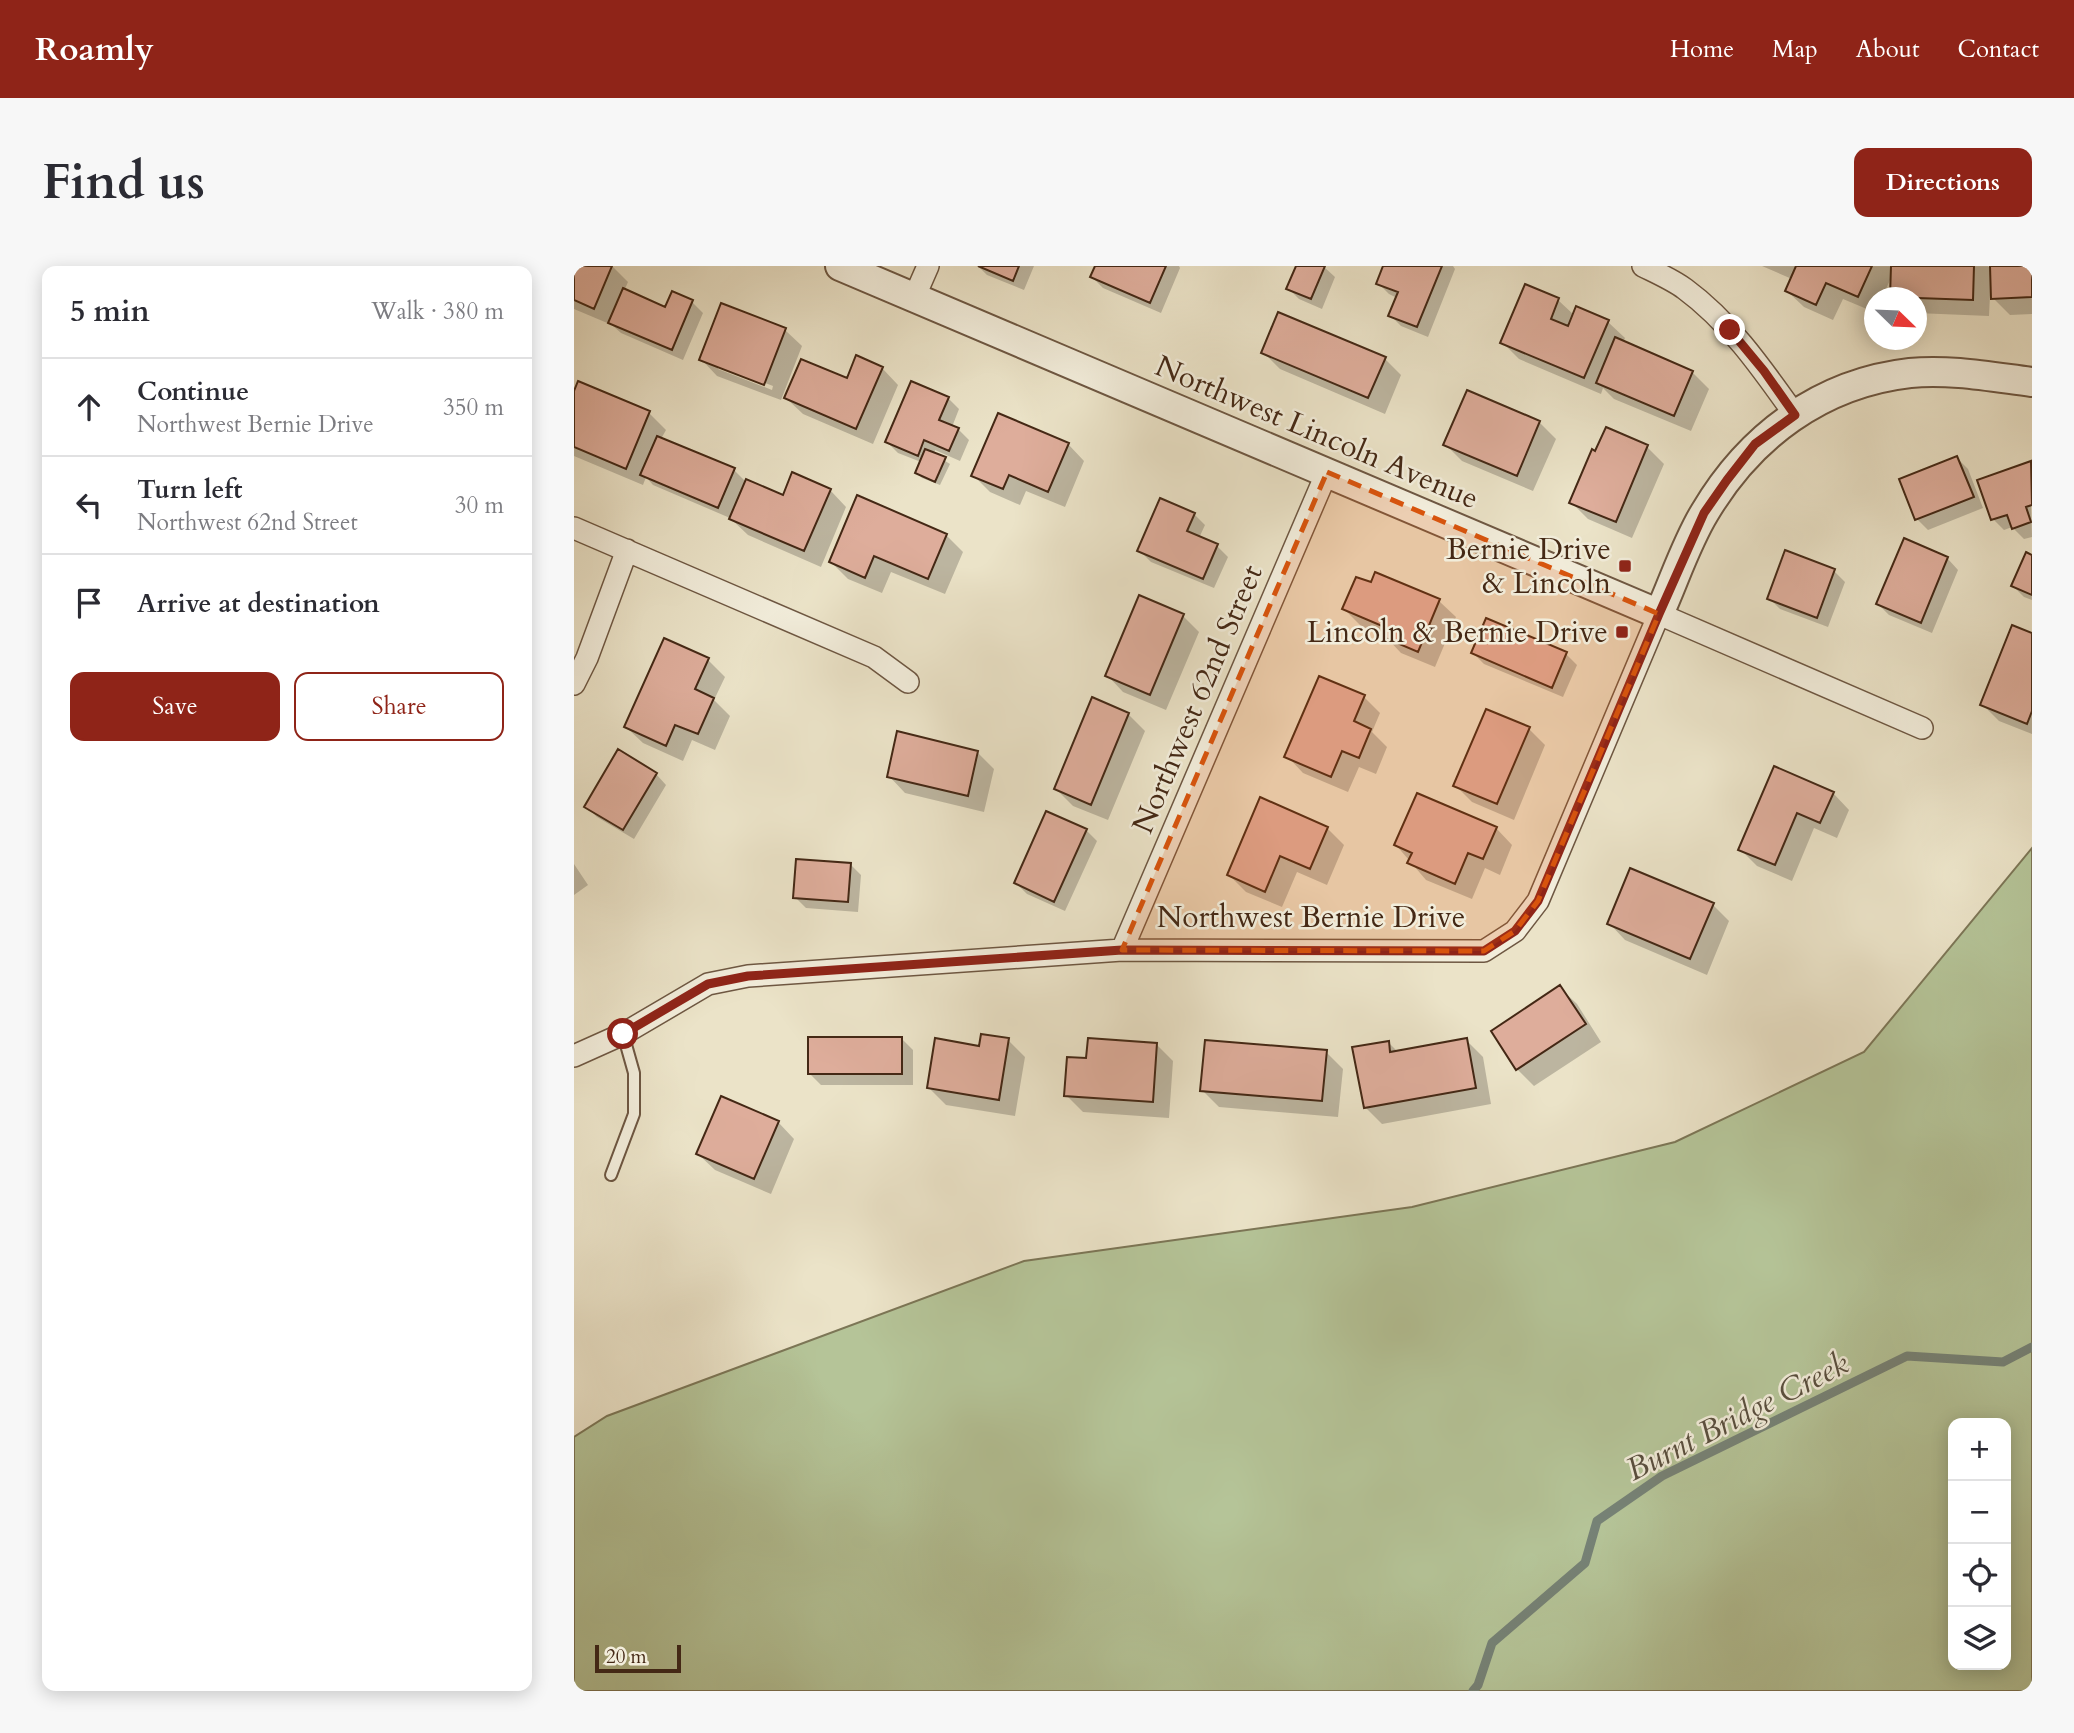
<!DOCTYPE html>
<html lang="en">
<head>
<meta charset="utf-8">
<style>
  :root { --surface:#fff; --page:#f7f7f7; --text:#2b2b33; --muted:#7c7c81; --line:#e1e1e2; --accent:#8f2418 }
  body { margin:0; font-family:Cardo,serif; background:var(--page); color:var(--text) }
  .controls { position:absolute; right:21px; bottom:21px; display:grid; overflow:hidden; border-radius:14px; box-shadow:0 4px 18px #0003 }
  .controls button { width:63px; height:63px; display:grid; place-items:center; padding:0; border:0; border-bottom:2px solid var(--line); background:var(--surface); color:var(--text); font:35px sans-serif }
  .compass { position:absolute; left:1290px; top:21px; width:63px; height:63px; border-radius:50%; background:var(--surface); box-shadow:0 4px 18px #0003; rotate:113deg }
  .scale { position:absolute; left:21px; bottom:18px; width:86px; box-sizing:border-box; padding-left:7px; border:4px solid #442815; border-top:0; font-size:19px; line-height:24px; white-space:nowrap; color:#442815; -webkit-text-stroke:5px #f2eddb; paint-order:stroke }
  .stop { position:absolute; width:21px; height:21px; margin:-16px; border:5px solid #8f2418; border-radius:50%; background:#fff }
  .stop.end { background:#8f2418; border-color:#fff; box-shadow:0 2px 7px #0008 }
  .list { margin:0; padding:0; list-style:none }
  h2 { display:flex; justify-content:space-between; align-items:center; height:91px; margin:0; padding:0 28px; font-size:30px }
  h2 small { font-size:23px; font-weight:400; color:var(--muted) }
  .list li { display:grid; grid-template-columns:46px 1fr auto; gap:21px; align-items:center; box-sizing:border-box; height:98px; padding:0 28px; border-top:2px solid var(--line) }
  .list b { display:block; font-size:26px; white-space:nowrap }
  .list p { margin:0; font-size:23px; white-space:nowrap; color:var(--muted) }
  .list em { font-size:23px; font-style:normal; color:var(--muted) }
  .actions { display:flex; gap:14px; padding:21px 28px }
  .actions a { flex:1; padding:16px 0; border:2px solid var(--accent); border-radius:14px; text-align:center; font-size:24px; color:var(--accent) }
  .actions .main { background:var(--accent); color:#fff }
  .icon { flex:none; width:38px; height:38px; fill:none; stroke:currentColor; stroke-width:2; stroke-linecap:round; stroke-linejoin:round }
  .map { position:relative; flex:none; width:1458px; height:1425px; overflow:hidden; border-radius:14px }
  header { display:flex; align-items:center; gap:42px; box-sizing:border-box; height:98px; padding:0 35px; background:var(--accent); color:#fff }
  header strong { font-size:33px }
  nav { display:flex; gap:38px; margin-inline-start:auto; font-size:24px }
  .intro { display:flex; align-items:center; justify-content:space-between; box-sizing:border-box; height:168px; padding:0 42px }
  h1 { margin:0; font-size:49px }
  .button { padding:18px 32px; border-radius:14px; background:var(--accent); color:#fff; font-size:24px; font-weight:700 }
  main { display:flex; gap:42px; padding:0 42px }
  aside { flex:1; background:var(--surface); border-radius:14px; box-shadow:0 4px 18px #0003 }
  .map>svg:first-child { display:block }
</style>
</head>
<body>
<header>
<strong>Roamly</strong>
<nav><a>Home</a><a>Map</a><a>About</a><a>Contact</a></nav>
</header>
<div class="intro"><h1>Find us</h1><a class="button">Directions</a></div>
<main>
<aside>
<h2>5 min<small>Walk · 380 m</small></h2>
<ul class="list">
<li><svg class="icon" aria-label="ahead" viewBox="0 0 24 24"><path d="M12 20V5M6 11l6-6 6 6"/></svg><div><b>Continue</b><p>Northwest Bernie Drive</p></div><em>350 m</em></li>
<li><svg class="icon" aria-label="left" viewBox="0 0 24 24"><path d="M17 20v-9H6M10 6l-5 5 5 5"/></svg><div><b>Turn left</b><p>Northwest 62nd Street</p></div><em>30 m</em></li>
<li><svg class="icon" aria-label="arrive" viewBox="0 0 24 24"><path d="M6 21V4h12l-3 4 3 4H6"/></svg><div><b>Arrive at destination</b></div></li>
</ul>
<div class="actions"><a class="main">Save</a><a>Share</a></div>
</aside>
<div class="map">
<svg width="1458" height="1425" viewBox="0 0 1458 1425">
  <rect width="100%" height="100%" fill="#ebe3c8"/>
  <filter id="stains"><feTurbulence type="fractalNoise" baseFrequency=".00286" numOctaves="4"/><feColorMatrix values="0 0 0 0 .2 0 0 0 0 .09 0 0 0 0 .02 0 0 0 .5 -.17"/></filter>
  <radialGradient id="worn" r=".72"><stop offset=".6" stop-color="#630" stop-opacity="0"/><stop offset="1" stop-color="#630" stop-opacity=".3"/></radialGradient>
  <path fill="#b5c498" stroke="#7c7656" stroke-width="2" fill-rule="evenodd" d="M1458 582V1425H0V1171L33 1150 450 995 838 941 1101 876 1290 786ZM1379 1157H1432V1399H1379Z"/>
  <path fill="#0003" fill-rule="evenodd" d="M0 0H38L54 16 50 25 92 43 99 27 118 36 129 47 109 94 47 67 38 59 0 43Z
    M404 0H460L450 24 413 9Z
    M523 0H605L606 2 587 47 529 22 518 11Z
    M724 0H749L761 11 748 43 725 33 714 22Z
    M811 0H879L881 3 854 71 827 60 816 49 823 32 815 28 804 17Z
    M1188 0H1414L1418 4V0H1458V48L1436 49 1416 29 1415 50 1342 47V32L1318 31 1319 7 1308 32H1300V46L1269 33 1259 54 1230 41 1213 25 1218 13Z
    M952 20 984 34 1000 49 1034 56 1051 72 1049 77 1118 106 1135 123 1117 165 1040 133 1029 122 1027 128 945 93 928 76Z
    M211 64 228 80 207 134 143 110 127 93ZM144 99 199 120 198 124 144 103Z
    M689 86 811 93 827 109 811 148 706 103Z
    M308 102 324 119 299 178 229 148 212 132 274 115Z
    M0 126 75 147 92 164 87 173 160 204 172 216 210 231 256 224 272 241 247 301 174 269 156 252 79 219 72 211 69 219 0 190Z
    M374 132 385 143 378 161 384 163 395 174 386 195 361 184 360 188 376 198 366 219 348 212 343 207 347 196 324 187 313 176Z
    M965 156 982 173 959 225 888 195 871 178Z
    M1033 164 1073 181 1090 198 1058 272 1014 253 997 236Z
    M494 178 510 195 491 241 452 225 446 239 416 226 399 209Z
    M1383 192 1394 203 1409 242 1354 264 1343 253Z
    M1456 197 1458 271 1450 273 1438 261 1430 264 1419 253Z
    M620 248 631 259 625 272 643 280 654 291 640 322 577 296 566 285Z
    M372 269 389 286 371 328 317 306 308 327 274 313 257 296Z
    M1330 274 1374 293 1384 304 1358 367 1315 349 1304 338Z
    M1458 291V334L1450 331 1439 320Z
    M1260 305 1271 316 1254 361 1206 343 1195 332Z
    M798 319 865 335 882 351 861 401 827 387 811 370 787 360 770 343Z
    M609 350 625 366 592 444 549 426 533 409Z
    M1458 369V468L1425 455 1408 438Z
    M91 374 134 394 151 411 140 434 156 450 141 484 118 474 109 495 69 477 52 461Z
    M899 387 992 388 1003 399 989 431 910 398Z
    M790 431 806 447 798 466 813 481 802 508 785 501 774 526 729 507 713 490Z
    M554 448 571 465 534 554 499 540 482 523Z
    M955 463 971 479 940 554 898 536 881 519Z
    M403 486 420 503 410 546 331 527 315 510Z
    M1201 502 1259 527 1275 544 1263 572 1240 562 1218 615 1183 600 1166 583Z
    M82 508 92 519 60 573 23 551 12 540Z
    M753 562 770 579 753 619 723 606 708 641 672 626 655 609Z
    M922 562 938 579 926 609 911 602 898 633 852 614 822 579Z
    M512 564 523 575 491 645 453 628 442 617Z
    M0 598 14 619 0 629Z
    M276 598 287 609 284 646 232 642 221 631Z
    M1139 639 1155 655 1133 709 1051 674 1035 657Z
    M986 722 1003 738 1027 776 960 820 943 803 919 765Z
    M328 773 339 784V819H247L236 808Z
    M434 774 451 791 441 850 372 839 355 822 406 782Z
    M892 774 909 791 917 838 808 858 791 841 814 776 824 786Z
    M583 779 599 795 595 852 509 846 492 829 514 794Z
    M752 786 769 803 764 851 645 841 628 824Z
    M204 856 220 873 197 928 141 904 124 888Z"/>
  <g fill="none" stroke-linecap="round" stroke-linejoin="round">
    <path stroke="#768276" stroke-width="9" d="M899 1425 904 1419 918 1377 1011 1297 1023 1255 1088 1210 1333 1090 1429 1096 1458 1081"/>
  </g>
  <path fill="#dead9b" stroke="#442815" stroke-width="2" d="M0 0H38L20 43 0 34Z
    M404 0H445L439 15Z
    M521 0H592L576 37 516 11Z
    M722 0H751L737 33 712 23Z
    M809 0H868L843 61 814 50 824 26 802 18Z
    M1222 0H1298L1284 31 1252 17 1242 39 1211 25Z
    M1317 0H1400L1399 34 1316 31Z
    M1416 0H1458V31L1417 33Z
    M951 18 985 32 977 53 994 60 1002 40 1035 54 1010 112 926 77Z
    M49 22 91 41 98 25 119 34 98 84 34 57Z
    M147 37 212 62 190 119 125 94Z
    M704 46 812 91 794 132 687 87Z
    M1041 71 1119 105 1100 150 1022 117Z
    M282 89 309 101 282 163 210 132 227 93 273 112Z
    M4 115 76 145 52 203 0 181V125Z
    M337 115 375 131 365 154 385 162 375 185 350 174 344 190 311 176Z
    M893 124 966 155 943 210 869 179Z
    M424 147 495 177 474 226 435 209 429 223 397 210Z
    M1032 161 1074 179 1042 256 995 237 1018 183 1021 185Z
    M83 170 161 202 144 242 66 209Z
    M351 183 372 191 361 216 341 207Z
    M1383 190 1400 231 1341 254 1325 213Z
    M1457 195 1458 239 1452 241 1457 256 1438 263 1433 249 1417 254 1403 214Z
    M218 206 257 223 230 285 155 253 172 213 209 229Z
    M283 229 373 268 354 313 300 290 291 312 255 296Z
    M586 232 621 247 613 265 644 278 629 313 563 285Z
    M1330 272 1374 291 1347 357 1302 338Z
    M1211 284 1261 303 1243 352 1193 333Z
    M1452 286 1458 289V329L1437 320Z
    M801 306 866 333 844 386 809 371 813 362 768 343 782 311 797 316Z
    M565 329 610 348 576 429 531 410Z
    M912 352 993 386 978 422 897 387Z
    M1438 359 1458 367V445L1453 458 1406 439Z
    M90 372 135 392 121 423 140 432 124 468 101 459 92 480 50 461Z
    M745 410 791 429 780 455 797 463 785 492 768 485 757 511 710 491Z
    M518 431 555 447 517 539 480 523Z
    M912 443 956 461 923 538 879 520Z
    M323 465 404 485 394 530 313 511Z
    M44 483 83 507 49 564 10 541Z
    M1200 500 1260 526 1246 557 1223 547 1201 599 1164 584Z
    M843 527 923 561 909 593 894 587 881 618 833 597 838 587 820 579Z
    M686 531 754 561 736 603 706 590 691 626 653 609Z
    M472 545 513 563 480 636 440 617Z
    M222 593 277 597 274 636 219 632Z
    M1056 602 1140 637 1116 693 1033 658Z
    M986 719 1012 758 942 804 917 765Z
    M407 768 435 772 425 834 353 822 361 772 405 780Z
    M234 771H328V808H234Z
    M514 772 583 777 579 836 490 830 493 791 512 792Z
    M893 772 902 822 790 842 778 781 815 775 816 786Z
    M631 774 753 784 748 835 626 825Z
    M147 830 205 855 180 913 122 888Z"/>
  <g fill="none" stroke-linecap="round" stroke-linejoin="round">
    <g stroke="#6e5742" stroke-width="14">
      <path id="service" d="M37 909 60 848V807L49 768"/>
    </g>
    <g stroke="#6e5742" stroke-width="24">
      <path id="minor" d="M1069 0C1083 7 1099 14 1111 23 1156 56 1189 104 1221 149
        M340 32 354 0
        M0 262 300 391 334 416
        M0 418 13 392 53 284
        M548 684 753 206
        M0 790 49 768 134 718 174 710 548 684 910 685 941 665 964 635 1085 348 1348 462"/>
    </g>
    <g stroke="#6e5742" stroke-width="32">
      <path id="tertiary" d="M266 0 1085 348C1100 315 1112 277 1131 246 1176 170 1247 117 1336 107 1376 103 1418 111 1458 116"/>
    </g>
    <use href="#service" stroke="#f2eddb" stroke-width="10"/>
    <use href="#minor" stroke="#f2eddb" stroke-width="21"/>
    <use href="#tertiary" stroke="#f2eddb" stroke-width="28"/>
  </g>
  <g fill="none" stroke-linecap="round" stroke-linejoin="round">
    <path stroke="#8f2418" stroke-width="9" d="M49 768 134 718 174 710 548 684 910 685 941 665 964 635 1085 348 1130 247 1153 214 1181 178 1221 149 1190 105 1156 64"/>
  </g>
  <path fill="#d8540d" fill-opacity="0.2" stroke="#d8540d" stroke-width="5" stroke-dasharray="14 9" stroke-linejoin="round" d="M753 206 1085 348 964 635 941 665 910 685 548 684Z"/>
  <g fill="#8f2418" stroke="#f2eddb" stroke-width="2.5">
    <rect x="1044" y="293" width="14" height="14" rx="3.5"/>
    <rect x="1041" y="359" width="14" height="14" rx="3.5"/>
  </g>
  <g text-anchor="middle" stroke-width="5" stroke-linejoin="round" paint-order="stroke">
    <g font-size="30" fill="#442815" stroke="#f2eddb">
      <text transform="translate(743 166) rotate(23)" y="10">Northwest Lincoln Avenue</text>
      <text transform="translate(623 433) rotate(-67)" y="10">Northwest 62nd Street</text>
      <text x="737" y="661">Northwest Bernie Drive</text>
    </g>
    <g font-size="30" fill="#442815" stroke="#f2eddb" text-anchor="end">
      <text x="1037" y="293">Bernie Drive<tspan x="1037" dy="34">&amp; Lincoln</tspan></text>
      <text x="1034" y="376">Lincoln &amp; Bernie Drive</text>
    </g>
    <g font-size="32" font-style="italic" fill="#594e3e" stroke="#f2eddb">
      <text transform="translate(1163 1150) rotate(-27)" y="11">Burnt Bridge Creek</text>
    </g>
  </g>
  <rect width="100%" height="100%" filter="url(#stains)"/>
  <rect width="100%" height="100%" fill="url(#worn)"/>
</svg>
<div class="controls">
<button>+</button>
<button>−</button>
<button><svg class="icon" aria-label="locate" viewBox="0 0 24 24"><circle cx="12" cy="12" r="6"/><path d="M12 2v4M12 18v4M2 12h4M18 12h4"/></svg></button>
<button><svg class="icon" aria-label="layers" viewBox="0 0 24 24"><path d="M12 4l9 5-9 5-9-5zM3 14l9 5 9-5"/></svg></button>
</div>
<svg class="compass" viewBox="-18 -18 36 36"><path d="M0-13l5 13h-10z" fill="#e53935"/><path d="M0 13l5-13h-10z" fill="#7c7c81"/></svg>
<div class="scale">20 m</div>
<div class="stop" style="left:49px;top:768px"></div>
<div class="stop end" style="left:1156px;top:64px"></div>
</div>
</main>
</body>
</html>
